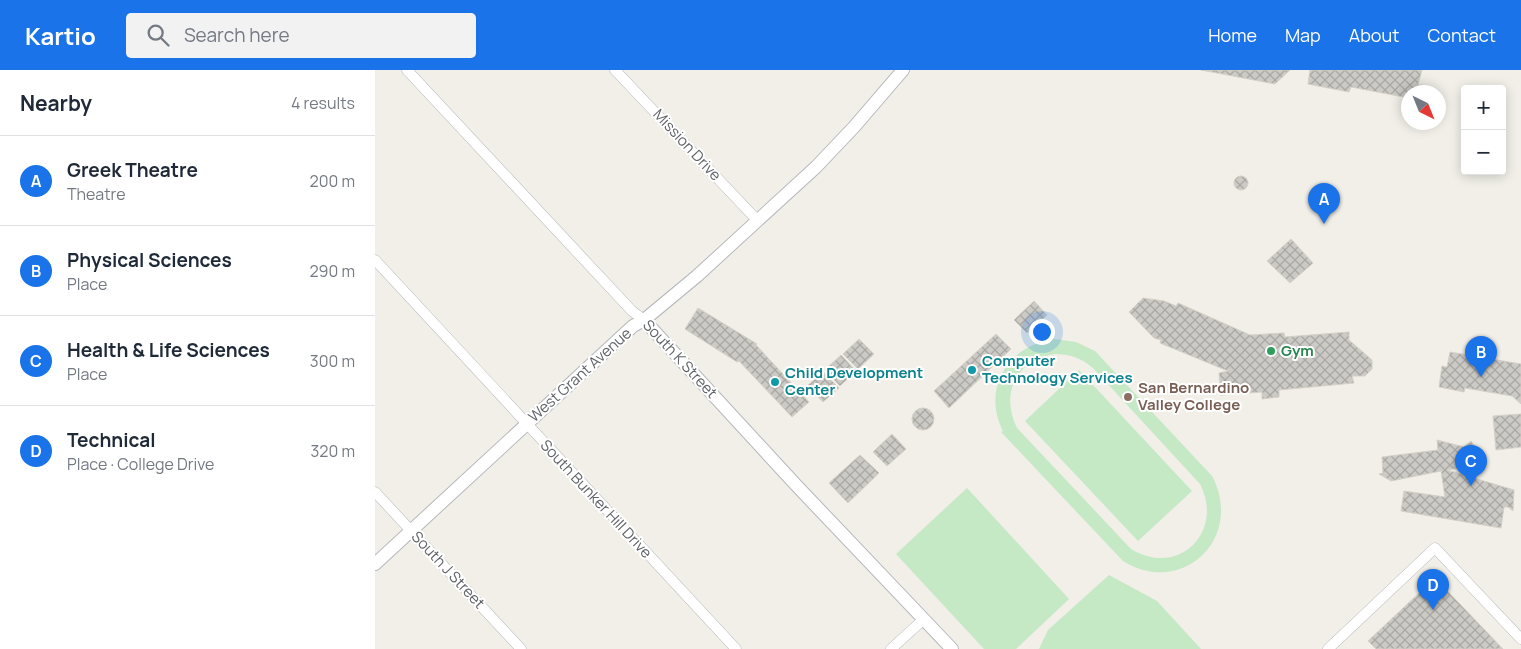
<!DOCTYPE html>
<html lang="en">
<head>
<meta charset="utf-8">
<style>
  :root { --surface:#fff; --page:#f2f2f3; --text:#1f2937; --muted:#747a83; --line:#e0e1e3; --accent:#1a73e8 }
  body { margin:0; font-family:Manrope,sans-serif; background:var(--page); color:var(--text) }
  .controls { position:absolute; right:15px; top:15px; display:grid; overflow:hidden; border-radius:5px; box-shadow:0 2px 12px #0003 }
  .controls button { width:45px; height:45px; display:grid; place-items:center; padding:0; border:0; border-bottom:1px solid var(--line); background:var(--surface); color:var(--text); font:25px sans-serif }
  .compass { position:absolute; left:1026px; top:15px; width:45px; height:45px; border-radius:50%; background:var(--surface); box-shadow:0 2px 12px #0003; rotate:137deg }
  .you { position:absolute; left:666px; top:261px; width:18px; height:18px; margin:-12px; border:4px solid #fff; border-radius:50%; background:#1a73e8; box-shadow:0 0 0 8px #1a73e833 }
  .badge { display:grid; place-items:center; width:32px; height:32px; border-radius:50%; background:var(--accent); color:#fff; font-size:16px; font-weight:700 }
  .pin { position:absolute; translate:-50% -41px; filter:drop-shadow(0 1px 2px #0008) }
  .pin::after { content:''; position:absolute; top:26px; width:18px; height:15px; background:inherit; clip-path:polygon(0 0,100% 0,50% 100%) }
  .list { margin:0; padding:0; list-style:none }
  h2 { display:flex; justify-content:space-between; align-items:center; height:65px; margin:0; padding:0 20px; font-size:21px }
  h2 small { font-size:16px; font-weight:400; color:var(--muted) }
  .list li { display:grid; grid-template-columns:32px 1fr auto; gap:15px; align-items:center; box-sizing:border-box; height:90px; padding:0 20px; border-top:1px solid var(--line) }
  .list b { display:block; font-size:19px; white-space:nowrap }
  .list p { margin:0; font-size:16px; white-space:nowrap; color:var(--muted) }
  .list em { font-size:16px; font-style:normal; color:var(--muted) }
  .icon { flex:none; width:28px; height:28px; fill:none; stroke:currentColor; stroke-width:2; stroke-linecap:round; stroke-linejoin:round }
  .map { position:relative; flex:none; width:1146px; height:579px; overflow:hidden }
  header { display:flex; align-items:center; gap:30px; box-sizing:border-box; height:70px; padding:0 25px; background:var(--accent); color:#fff }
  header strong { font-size:24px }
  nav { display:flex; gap:28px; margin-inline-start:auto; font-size:18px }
  .search { width:350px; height:45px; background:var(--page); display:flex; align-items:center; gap:12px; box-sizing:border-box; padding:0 18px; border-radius:5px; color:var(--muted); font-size:19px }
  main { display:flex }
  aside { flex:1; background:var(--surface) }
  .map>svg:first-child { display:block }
</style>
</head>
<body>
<header>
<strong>Kartio</strong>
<div class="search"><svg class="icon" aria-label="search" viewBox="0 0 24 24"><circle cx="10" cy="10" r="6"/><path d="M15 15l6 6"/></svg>Search here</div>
<nav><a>Home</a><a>Map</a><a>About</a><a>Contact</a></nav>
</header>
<main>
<aside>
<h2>Nearby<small>4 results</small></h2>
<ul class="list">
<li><span class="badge">A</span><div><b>Greek Theatre</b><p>Theatre</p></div><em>200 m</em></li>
<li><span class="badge">B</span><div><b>Physical Sciences</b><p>Place</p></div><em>290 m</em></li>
<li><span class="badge">C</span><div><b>Health &amp; Life Sciences</b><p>Place</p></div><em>300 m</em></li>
<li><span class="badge">D</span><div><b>Technical</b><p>Place · College Drive</p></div><em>320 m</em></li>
</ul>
</aside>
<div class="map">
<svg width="1146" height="579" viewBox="0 0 1146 579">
  <defs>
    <pattern id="building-cross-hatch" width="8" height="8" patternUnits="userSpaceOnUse" patternTransform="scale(1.25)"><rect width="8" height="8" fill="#cccac5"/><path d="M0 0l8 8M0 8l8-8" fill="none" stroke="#a9a8a4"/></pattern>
  </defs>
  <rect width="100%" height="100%" fill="#f1efe8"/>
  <path fill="#c5e8c5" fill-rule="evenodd" d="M679 269 701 272 720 281 837 406C870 468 807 528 748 491L626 362 628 361C606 318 634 275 679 269ZM680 284C695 284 706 288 718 298L825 414C850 462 803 508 756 479L642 358C625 324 641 289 680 284Z
    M704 300 817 421 763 471 650 351Z
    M592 418 694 529 641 579H609L521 484Z
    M734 505 782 531 826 579H664L673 560Z"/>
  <path fill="url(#building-cross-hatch)" stroke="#d6d1c6" d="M826 0H915L900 14Z
    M935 0H1047L1043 15H1048L1046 22H1034V28L976 17 974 22 933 14Z
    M859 113a7 7 0 1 1 14 0a7 7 0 1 1-14 0Z
    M916 169 938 193 915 213 892 191Z
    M768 228 789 231 801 236 803 233 875 265 909 263 910 267 974 262V270L997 290V299L990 306H977L979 313 904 320V327L887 329V322L846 325 844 303 853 301 785 273 786 270 779 268 754 242Z
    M659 231 672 245 652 263 639 250Z
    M323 238 382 274 381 275 434 332 417 347 364 291 362 292 310 259Z
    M621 264 636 279 574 338 559 321Z
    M484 269 499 284 483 299 468 284Z
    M1075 282 1146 294V334L1137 326 1090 318 1089 322 1064 317 1067 296 1072 297Z
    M466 285 481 301 465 316 450 300Z
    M448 302 464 318 448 332 432 316Z
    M537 349a11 11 0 1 1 22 0a11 11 0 1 1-22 0Z
    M1146 344V377L1121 380 1118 346Z
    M517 364 531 379 512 396 498 382Z
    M1062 370 1089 377 1096 371 1112 394 1072 400 1139 420 1138 441 1133 437H1129L1126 458 1026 441 1029 421 1070 427 1066 401 1016 411 1004 404 1008 403 1007 387 1063 380Z
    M485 385 504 403 473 433 454 413Z
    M1060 508 1128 579H1001L993 571Z"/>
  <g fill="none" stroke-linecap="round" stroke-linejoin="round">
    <g stroke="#b5b8bc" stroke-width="11">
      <path id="minor" d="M32 0 257 241 269 250
        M240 0 382 150
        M0 190 361 579
        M0 422 146 579
        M516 579 549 549
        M953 579 1060 478 1146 569"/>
    </g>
    <g stroke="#b5b8bc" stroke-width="14">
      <path id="tertiary" d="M269 250 421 415 577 579
        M0 494 258 256 269 250 322 206 441 97 479 57 528 0"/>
    </g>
    <use href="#minor" stroke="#fff" stroke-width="10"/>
    <use href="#tertiary" stroke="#fff" stroke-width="12"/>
  </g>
  <circle fill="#2e9e5b" stroke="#fff" stroke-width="2" cx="896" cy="281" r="5"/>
  <g fill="#0f9aa8" stroke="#fff" stroke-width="2">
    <circle cx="597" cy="300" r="5"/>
    <circle cx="400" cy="312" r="5"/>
  </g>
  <circle fill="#8d6e63" stroke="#fff" stroke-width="2" cx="753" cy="327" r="5"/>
  <g text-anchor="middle" stroke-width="4" stroke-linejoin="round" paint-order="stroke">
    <g font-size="15" fill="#5f6368" stroke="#fff">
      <text transform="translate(312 75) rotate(47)" y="5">Mission Drive</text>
      <text transform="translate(305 289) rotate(47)" y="5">South K Street</text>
      <text transform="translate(205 305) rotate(-42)" y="5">West Grant Avenue</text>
      <text transform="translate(221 429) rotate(47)" y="5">South Bunker Hill Drive</text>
      <text transform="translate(73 500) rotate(47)" y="5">South J Street</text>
    </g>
    <g font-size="15" font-weight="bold" fill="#27864d" stroke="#fff" text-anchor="start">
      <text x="906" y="286">Gym</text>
    </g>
    <g font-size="15" font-weight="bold" fill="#0d838f" stroke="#fff" text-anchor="start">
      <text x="607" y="296">Computer<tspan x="607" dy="17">Technology Services</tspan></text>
      <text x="410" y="308">Child Development<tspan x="410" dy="17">Center</tspan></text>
    </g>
    <g font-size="15" font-weight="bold" fill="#785e54" stroke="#fff" text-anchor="start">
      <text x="763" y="323">San Bernardino<tspan x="763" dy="17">Valley College</tspan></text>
    </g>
  </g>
</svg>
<div class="controls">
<button>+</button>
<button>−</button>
</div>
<svg class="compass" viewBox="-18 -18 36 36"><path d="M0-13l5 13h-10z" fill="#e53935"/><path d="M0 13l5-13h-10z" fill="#747a83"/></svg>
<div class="you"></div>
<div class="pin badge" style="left:949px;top:154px">A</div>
<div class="pin badge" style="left:1106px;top:307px">B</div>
<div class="pin badge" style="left:1096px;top:416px">C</div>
<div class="pin badge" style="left:1058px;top:540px">D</div>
</div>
</main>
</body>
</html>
